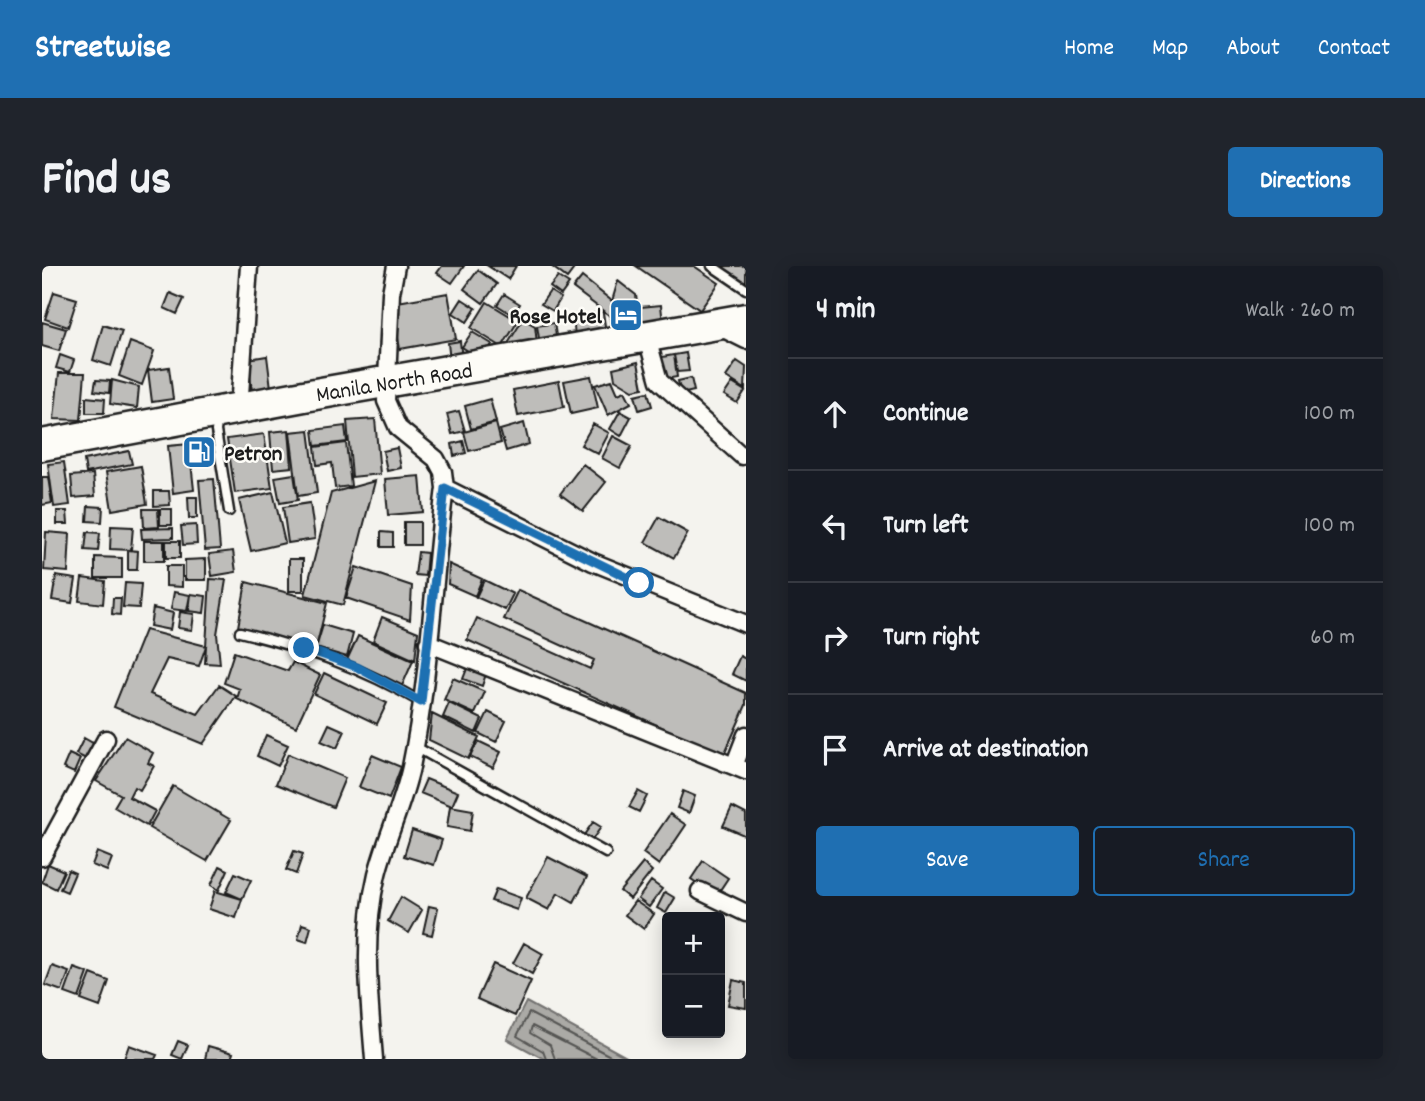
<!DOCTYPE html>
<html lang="en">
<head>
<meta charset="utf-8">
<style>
  :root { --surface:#171b24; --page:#20242c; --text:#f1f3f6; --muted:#9ea1a6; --line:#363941; --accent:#1f6fb2 }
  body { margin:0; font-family:Dekko,sans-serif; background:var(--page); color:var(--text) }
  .controls { position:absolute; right:21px; bottom:21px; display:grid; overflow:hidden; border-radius:7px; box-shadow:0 4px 18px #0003 }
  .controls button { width:63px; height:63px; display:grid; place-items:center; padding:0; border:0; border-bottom:2px solid var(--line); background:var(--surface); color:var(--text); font:35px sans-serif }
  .stop { position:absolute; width:21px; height:21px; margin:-16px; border:5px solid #1f6fb2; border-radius:50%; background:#fff }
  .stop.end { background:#1f6fb2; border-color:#fff; box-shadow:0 2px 7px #0008 }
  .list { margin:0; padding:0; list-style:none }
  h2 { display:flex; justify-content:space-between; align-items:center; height:91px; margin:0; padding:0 28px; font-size:30px }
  h2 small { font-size:23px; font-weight:400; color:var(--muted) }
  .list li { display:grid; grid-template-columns:46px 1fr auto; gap:21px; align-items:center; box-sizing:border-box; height:112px; padding:0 28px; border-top:2px solid var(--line) }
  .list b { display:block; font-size:26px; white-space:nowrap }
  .list em { font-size:23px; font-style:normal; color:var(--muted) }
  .actions { display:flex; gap:14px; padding:21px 28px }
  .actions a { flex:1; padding:16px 0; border:2px solid var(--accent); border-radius:7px; text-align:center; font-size:24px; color:var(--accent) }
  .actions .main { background:var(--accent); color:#fff }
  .icon { flex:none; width:38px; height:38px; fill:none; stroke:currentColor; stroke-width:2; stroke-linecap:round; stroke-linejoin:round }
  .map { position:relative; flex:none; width:704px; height:793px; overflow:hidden; border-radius:7px }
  header { display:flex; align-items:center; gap:42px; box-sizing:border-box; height:98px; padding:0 35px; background:var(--accent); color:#fff }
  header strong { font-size:33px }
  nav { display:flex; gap:38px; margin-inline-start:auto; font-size:24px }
  .intro { display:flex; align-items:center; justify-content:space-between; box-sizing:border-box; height:168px; padding:0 42px }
  h1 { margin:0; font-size:49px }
  .button { padding:18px 32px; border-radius:7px; background:var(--accent); color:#fff; font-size:24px; font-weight:700 }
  main { display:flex; gap:42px; padding:0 42px }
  aside { flex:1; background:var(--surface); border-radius:7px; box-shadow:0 4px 18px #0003 }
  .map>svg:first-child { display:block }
</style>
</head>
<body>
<header>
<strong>Streetwise</strong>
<nav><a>Home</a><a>Map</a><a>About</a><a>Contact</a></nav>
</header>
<div class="intro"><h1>Find us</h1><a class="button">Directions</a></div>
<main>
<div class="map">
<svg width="704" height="793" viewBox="0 0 704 793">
  <rect width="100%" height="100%" fill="#f4f3ee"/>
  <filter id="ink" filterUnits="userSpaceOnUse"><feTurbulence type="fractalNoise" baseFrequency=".0143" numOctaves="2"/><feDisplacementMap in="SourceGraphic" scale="14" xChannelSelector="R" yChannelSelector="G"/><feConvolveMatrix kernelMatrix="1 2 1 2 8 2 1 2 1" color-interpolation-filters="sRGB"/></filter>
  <g filter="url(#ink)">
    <path fill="#abaaa6" stroke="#72716f" stroke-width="2" d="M484 736 588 793H502L465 773Z"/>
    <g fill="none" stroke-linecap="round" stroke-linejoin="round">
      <path stroke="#555553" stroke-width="2" d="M504 793 501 785 475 770 487 747 574 793
        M513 793 508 779 488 767 490 760 555 793"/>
    </g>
    <path fill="#bebdba" stroke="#1c1c1c" stroke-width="2" d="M400 0H422L410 17 395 7Z
      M446 0H474L466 13Z
      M509 0H534L525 12Z
      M594 0H652L677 17 658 44Z
      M677 0H704V19Z
      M436 4 455 18 441 37 422 23Z
      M516 11 527 18 519 29 508 21Z
      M540 11 570 35 576 15 594 29 598 60 571 66 568 50 531 22Z
      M508 25 519 32 511 45 499 38Z
      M12 26 35 33 26 61 3 53Z
      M128 27 142 33 135 48 122 42Z
      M406 27 414 73 358 83 350 37Z
      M462 28 478 38 471 49 455 39Z
      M420 33 434 42 425 56 411 47Z
      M445 36 476 55 460 81 429 62Z
      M619 39 621 58 600 60 598 41Z
      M561 46 564 67 533 71 531 50Z
      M481 53 493 60 496 86 459 89Z
      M0 56 24 63 17 85 0 80Z
      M512 57 516 82 499 85 495 60Z
      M61 59 80 65 69 100 51 94Z
      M430 66 450 78 440 94 420 81Z
      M418 75 420 94 408 95 406 77Z
      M88 76 112 85 100 119 77 110Z
      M644 87 647 105 635 106 632 89Z
      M18 89 32 94 28 106 14 102Z
      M632 89 635 111 617 114 614 92Z
      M225 90 229 122 210 125 206 93Z
      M695 95 704 101 703 123 684 111Z
      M596 96 601 122 591 124 573 113 571 102Z
      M127 101 131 133 110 136 106 104Z
      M17 107H43L39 154 12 153Z
      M549 110 556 142 529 148 522 115Z
      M649 112 652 125 639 128 636 115Z
      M54 114 68 115 67 127 52 125Z
      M70 114 97 121 95 142 68 138Z
      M570 114 576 128 583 125 589 137 566 149 553 119Z
      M517 115 522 141 476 150 471 124Z
      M690 117 703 125 695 137 682 129Z
      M606 126 610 140 597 144 593 129Z
      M44 131 63 133 62 147H44Z
      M448 133 454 156 429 163 423 140Z
      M417 145 423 165 410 168 405 148Z
      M578 145 589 151 579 170 568 163Z
      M333 153 338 208 310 211 305 155Z
      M454 157 459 177 427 185 422 166Z
      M482 157 487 178 464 185 458 164Z
      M551 158 567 167 556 188 539 179Z
      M303 160 305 176 273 180 271 164Z
      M247 164 250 201 231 203 228 166Z
      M267 164 275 227 256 230 248 166Z
      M222 168 230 222 193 227 185 173Z
      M571 170 590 180 578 202 560 192Z
      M421 175 424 187 412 190 410 178Z
      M304 177 309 220 293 222 290 197 275 199 273 181Z
      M147 178 152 224 131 227 126 180Z
      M355 182 359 202 345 205 341 185Z
      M87 185 90 198 44 207 42 194Z
      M22 196 28 239 12 241 6 198Z
      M541 198 564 216 541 245 518 228Z
      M99 200 105 238 70 244 64 206Z
      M51 208 53 230 31 232 29 210Z
      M252 208 256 234 238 237 233 211Z
      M378 210 381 246 346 249 343 213Z
      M0 211H6L10 237 0 239Z
      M172 213 178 283 163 284 157 214Z
      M333 215 301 339 263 329 289 227Z
      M112 225H127L128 239 112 240Z
      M231 226 243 277 209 285 197 234Z
      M146 231H155V252H147Z
      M268 237 273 273 246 277 241 241Z
      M46 240 61 241 60 256 45 255Z
      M101 243H116L117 261 102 262Z
      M118 243H130V259H118Z
      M15 245H25L26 258H15Z
      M617 251 646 267 632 292 603 276Z
      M362 256H378V279H362Z
      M154 259 155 278 141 279 139 260Z
      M69 260 91 261 89 284 68 283Z
      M131 262V272L100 273 99 263Z
      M4 266 28 268 26 306 2 304Z
      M45 266 58 267 56 285 43 284Z
      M339 266 351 267V281H339Z
      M102 275H122V295H102Z
      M124 275H138V292H124Z
      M86 284 96 285 95 304H86Z
      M191 285 194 306 170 310 167 288Z
      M376 286 385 287 383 310 373 309Z
      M53 291 80 292V312H53Z
      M164 293V314H143V294Z
      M247 293H261V325H247Z
      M407 298 440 313 433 330 406 318Z
      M124 300H140V321L124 320Z
      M314 301 370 320 368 354 304 332Z
      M14 310 34 313 30 337 10 334Z
      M40 312 63 315 61 338 37 335Z
      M168 313 184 314 175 368 178 398 163 397Z
      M442 314 471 328 463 344 434 331Z
      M204 316 285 337 274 382 196 361Z
      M83 317 99 318 97 342 81 341Z
      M476 324 704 427V439L682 489 425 374 435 352 548 403 552 394 462 353Z
      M132 326 148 329 145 345 129 343Z
      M149 328 164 330 162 347 147 345Z
      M71 332H79L78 349 70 348Z
      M111 342 131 347 128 364 108 360Z
      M138 346 152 348 150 364 136 362Z
      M340 351 376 366 373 394 331 375Z
      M281 359 311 368 305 391 274 382Z
      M103 364 164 380 157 400 125 393 108 428 156 448 177 419 194 430 161 478 72 441Z
      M316 370 371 395 360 420 305 394Z
      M192 386 246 405 251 396 278 409 254 461 195 433 198 423 182 417Z
      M698 390 704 393V415L690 408Z
      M428 395 446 402 440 420 421 413Z
      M282 407 345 437 335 458 272 428Z
      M411 412 443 426 433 448 402 434Z
      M407 437 440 453 434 467 401 451Z
      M446 446 464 455 454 476 436 467Z
      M390 448 437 471 426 493 387 474Z
      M287 458 303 465 295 482 279 475Z
      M224 469 246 479 236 500 215 490Z
      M83 471 111 487 106 497 112 500 98 524 92 521 87 531 113 545 105 560 72 541 79 529 54 515Z
      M42 472 54 479 46 494 34 488Z
      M436 475 459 486 451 502 428 491Z
      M27 488 38 493 32 507 21 502Z
      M246 488 303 512 291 541 234 518Z
      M330 489 359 501 347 533 317 521Z
      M384 513 416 526 410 540 378 527Z
      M131 520 189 554 165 595 107 562Z
      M596 525 605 530 597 546 587 541Z
      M641 525 653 530 647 547 635 542Z
      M408 540 431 544 428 565 405 561Z
      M690 541 704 548V570L681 560Z
      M628 548 644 559 617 599 601 587Z
      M551 556 559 561 550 574 542 569Z
      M370 564 400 574 392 599 362 590Z
      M252 585 261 588 254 608 244 604Z
      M55 586 70 592 65 605 50 599Z
      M506 591 545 611 532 636 516 627 507 644 484 632Z
      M661 595 686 612 674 630 649 613Z
      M601 597 610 605 588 633 578 625Z
      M6 598 22 605 14 623 0 616Z
      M178 600 186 604 177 624 169 619Z
      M26 604 33 607 25 626 18 623Z
      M193 607 209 614 200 633 184 626Z
      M609 615 620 623 607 641 596 633Z
      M454 623 479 632 475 644 449 635Z
      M173 625 200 633 194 652 167 643Z
      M623 626 633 632 624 647 615 642Z
      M359 631 380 644 367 667 346 655Z
      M593 635 612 648 602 663 583 649Z
      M387 640 396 642 390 669 381 667Z
      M260 658 269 661 265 676 256 673Z
      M482 677 501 688 490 708 471 697Z
      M451 698 489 715 473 750 435 733Z
      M10 700 27 706 20 725 3 719Z
      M32 702 46 707 37 732 23 727Z
      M49 708 67 715 58 741 39 734Z
      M691 714 704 717V742L686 739Z
      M136 775 146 779 140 793 130 789Z
      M87 779 115 789 113 793H82Z
      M166 780 191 787 189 793H163Z"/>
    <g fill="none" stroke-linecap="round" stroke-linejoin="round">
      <g stroke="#1c1c1c" stroke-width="13">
        <path id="lane" d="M670 0 704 23
          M176 151 174 165 187 245
          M198 366C263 382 321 402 379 436
          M372 480 564 587"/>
      </g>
      <g stroke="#1c1c1c" stroke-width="21">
        <path id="street" d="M678 61 704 74
          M605 72 617 115 700 190
          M197 143 207 0
          M403 222 551 296 704 358
          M386 377 704 505
          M692 500 704 469
          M0 591 64 473
          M658 625 704 647
          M332 793C327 731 320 670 335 608 344 572 361 538 369 501 388 410 391 314 403 222L401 206 394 193 356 162 344 135 349 27 354 0"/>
      </g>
      <g stroke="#1c1c1c" stroke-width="35">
        <path id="highway" d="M0 179 262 130 704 53"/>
      </g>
      <use href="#lane" stroke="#fdfcf7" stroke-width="8"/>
      <use href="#street" stroke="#fdfcf7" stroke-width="16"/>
      <use href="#highway" stroke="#fdfcf7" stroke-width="30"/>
    </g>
  </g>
  <g fill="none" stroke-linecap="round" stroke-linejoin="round" filter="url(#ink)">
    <path stroke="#1f6fb2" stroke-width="9" d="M262 382 315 401 379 436 403 222 597 317"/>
  </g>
  <defs>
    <g id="hotel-square" transform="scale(1.75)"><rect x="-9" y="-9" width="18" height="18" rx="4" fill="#1f6fb2" stroke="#fdfcf7"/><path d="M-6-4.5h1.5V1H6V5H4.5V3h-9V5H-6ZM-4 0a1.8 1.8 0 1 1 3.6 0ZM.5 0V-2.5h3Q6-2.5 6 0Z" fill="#fff"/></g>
    <g id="fuel-square" transform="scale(1.75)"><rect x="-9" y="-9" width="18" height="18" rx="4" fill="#1f6fb2" stroke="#fdfcf7"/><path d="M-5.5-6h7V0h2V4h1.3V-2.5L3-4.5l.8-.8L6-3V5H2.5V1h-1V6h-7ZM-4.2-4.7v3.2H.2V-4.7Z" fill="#fff"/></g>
  </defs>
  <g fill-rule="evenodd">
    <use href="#hotel-square" x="584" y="49"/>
    <use href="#fuel-square" x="157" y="186"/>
  </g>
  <g text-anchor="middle" stroke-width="5" stroke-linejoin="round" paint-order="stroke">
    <g font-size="23" font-weight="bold" fill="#1c1c1c" stroke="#fdfcf7" text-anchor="end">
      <text x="560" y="57">Rose Hotel</text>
      <text x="182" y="194" text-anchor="start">Petron</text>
    </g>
    <g font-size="23" fill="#1c1c1c" stroke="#fdfcf7">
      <text transform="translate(352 115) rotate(-9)" y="8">Manila North Road</text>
    </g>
  </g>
</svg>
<div class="controls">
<button>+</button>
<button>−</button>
</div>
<div class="stop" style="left:597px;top:317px"></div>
<div class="stop end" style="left:262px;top:382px"></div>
</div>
<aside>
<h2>4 min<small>Walk · 260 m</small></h2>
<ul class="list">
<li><svg class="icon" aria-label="ahead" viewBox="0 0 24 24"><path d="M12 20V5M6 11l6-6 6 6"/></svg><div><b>Continue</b></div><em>100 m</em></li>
<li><svg class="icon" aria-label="left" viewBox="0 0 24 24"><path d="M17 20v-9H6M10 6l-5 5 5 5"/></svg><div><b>Turn left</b></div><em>100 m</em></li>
<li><svg class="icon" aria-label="right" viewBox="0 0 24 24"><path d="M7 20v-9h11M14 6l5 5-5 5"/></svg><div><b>Turn right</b></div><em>60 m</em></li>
<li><svg class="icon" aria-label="arrive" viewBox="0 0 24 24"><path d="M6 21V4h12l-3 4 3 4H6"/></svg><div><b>Arrive at destination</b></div></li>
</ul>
<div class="actions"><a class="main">Save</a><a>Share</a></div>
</aside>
</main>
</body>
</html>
